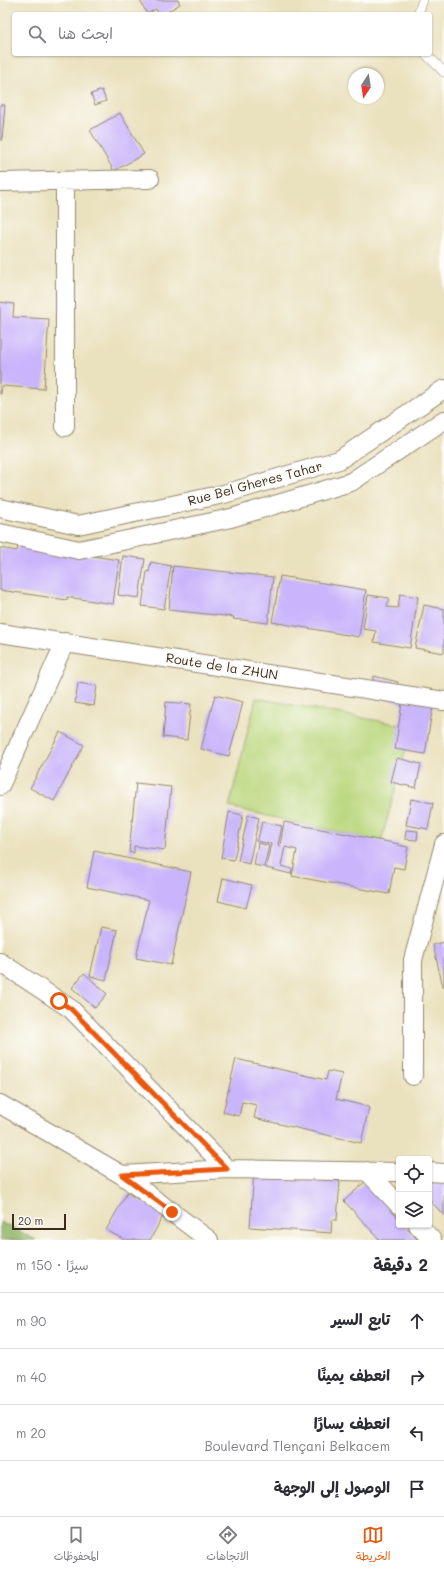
<!DOCTYPE html>
<html lang="ar">
<head>
<meta charset="utf-8">
<style>
  :root { --surface:#fff; --page:#f7f7f7; --text:#2b2b33; --muted:#7c7c81; --line:#e1e1e2; --accent:#ea580c }
  body { margin:0; font-family:Mali,"Playpen Sans Arabic",sans-serif; background:var(--page); color:var(--text); direction:rtl }
  .controls { position:absolute; right:12px; bottom:12px; display:grid; overflow:hidden; border-radius:4px; box-shadow:0 1px 3px #0004 }
  .controls button { width:36px; height:36px; display:grid; place-items:center; padding:0; border:0; border-bottom:1px solid var(--line); background:var(--surface); color:var(--text); font:20px sans-serif }
  .compass { position:absolute; left:348px; top:68px; width:36px; height:36px; border-radius:50%; background:var(--surface); box-shadow:0 1px 3px #0004; rotate:192deg }
  .scale { position:absolute; left:12px; bottom:10px; width:54px; box-sizing:border-box; padding-left:4px; border:2px solid #3b2a1e; border-top:0; font-size:11px; line-height:14px; white-space:nowrap; color:#3b2a1e; -webkit-text-stroke:3px #fdfcf7; paint-order:stroke }
  .stop { position:absolute; width:12px; height:12px; margin:-9px; border:3px solid #ea580c; border-radius:50%; background:#fff }
  .stop.end { background:#ea580c; border-color:#fff; box-shadow:0 1px 4px #0008 }
  .list { margin:0; padding:0; list-style:none }
  h2 { display:flex; justify-content:space-between; align-items:center; height:52px; margin:0; padding:0 16px; font-size:17px }
  h2 small { font-size:13px; font-weight:400; color:var(--muted) }
  .list li { display:grid; grid-template-columns:26px 1fr auto; gap:12px; align-items:center; box-sizing:border-box; height:56px; padding:0 16px; border-top:1px solid var(--line) }
  .list b { display:block; font-size:15px; white-space:nowrap }
  .list p { margin:0; font-size:13px; white-space:nowrap; color:var(--muted) }
  .list em { font-size:13px; font-style:normal; color:var(--muted) }
  .icon { flex:none; width:22px; height:22px; fill:none; stroke:currentColor; stroke-width:2; stroke-linecap:round; stroke-linejoin:round }
  .map { position:relative; flex:none; width:444px; height:1240px; overflow:hidden; direction:ltr }
  .search { position:absolute; background:var(--surface); box-shadow:0 1px 3px #0004; left:12px; right:12px; top:12px; height:44px; display:flex; align-items:center; gap:10px; box-sizing:border-box; padding:0 14px; border-radius:4px; color:var(--muted); font-size:15px }
  .sheet { height:276px; background:var(--surface) }
  nav { display:flex; justify-content:space-around; align-items:center; box-sizing:border-box; height:56px; border-top:1px solid var(--line); background:var(--surface); font-size:11px; color:var(--muted) }
  nav a { display:grid; justify-items:center; gap:2px }
  nav .on { color:var(--accent) }
  .map>svg:first-child { display:block }
</style>
</head>
<body>
<div class="map">
<svg width="444" height="1240" viewBox="0 0 444 1240">
  <rect width="100%" height="100%" fill="#fdfcf7"/>
  <filter id="ink" filterUnits="userSpaceOnUse"><feTurbulence type="fractalNoise" baseFrequency=".025" numOctaves="2"/><feDisplacementMap in="SourceGraphic" scale="8" xChannelSelector="R" yChannelSelector="G"/><feConvolveMatrix kernelMatrix="1 2 1 2 8 2 1 2 1" color-interpolation-filters="sRGB"/></filter>
  <filter id="wash" filterUnits="userSpaceOnUse"><feTurbulence type="fractalNoise" baseFrequency=".012" numOctaves="4" result="noise"/><feDisplacementMap in="SourceGraphic" scale="16" xChannelSelector="R" yChannelSelector="G"/><feGaussianBlur stdDeviation="0.9" result="paint"/><feColorMatrix in="noise" values="0 0 0 0 0 0 0 0 0 0 0 0 0 0 0 0 0 1.4 0 .05"/><feComposite in="paint" operator="in"/></filter>
  <g filter="url(#wash)">
    <rect width="100%" height="100%" fill="#eae1be"/>
    <path fill="#bad77d" stroke="#7a804e" d="M256 698 412 727 381 842 229 807Z"/>
    <path fill="#93b86c" stroke="#677145" d="M0 1222 36 1240H0Z"/>
    <g id="blocks">
      <path fill="#c9b5fb" d="M140 0H178L180 4 164 14H159L156 9 147 14Z
        M102 90 106 101 95 105 91 94Z
        M0 105H5L2 140H0Z
        M120 113 144 154 114 171 90 130Z
        M0 302 14 304 13 317 49 319 44 389 2 386 1 394H0Z
        M18 545 119 560 113 604 67 597V600L0 590V548L17 551Z
        M123 556 145 559 139 598 118 595Z
        M151 562 171 566 164 609 142 606 147 571 149 572Z
        M173 566 273 577 268 623 233 619 234 617 169 610Z
        M280 576 366 590 359 637 272 622Z
        M400 594 418 597 410 648 374 642 376 631 363 629 368 595 389 598 387 607 398 608Z
        M424 605 444 609V653L415 648Z
        M374 676 398 682 395 693 434 700 425 754 395 749 402 703 369 694Z
        M78 683 97 686 94 706 75 703Z
        M215 695 243 702 229 756 201 749Z
        M166 702 191 704 187 740 163 737Z
        M60 732 84 745 54 801 30 788Z
        M397 758 421 764 416 788 391 782Z
        M136 783 171 787 165 850 134 846V853L129 852Z
        M411 799 433 803 428 829 406 825Z
        M229 812 243 815 234 860 221 858Z
        M248 815 259 818 249 864 238 861Z
        M262 822 282 826 278 845 280 846 284 822 399 844 398 845 408 847 404 869 394 867 389 894 292 876 297 850 285 847 281 866 292 869 291 874 266 868 271 844 256 841 257 839H258Z
        M406 830 418 831 417 840 405 839Z
        M258 843 269 846 264 867 254 865Z
        M94 851 191 872 171 965 136 958 149 900 87 887Z
        M223 878 252 885 246 908 218 901Z
        M101 927 117 930 106 980 90 976Z
        M444 942V987H443L433 945Z
        M84 973 107 994 95 1008 72 988Z
        M236 1059 326 1080 328 1071 342 1074 336 1099 369 1107 361 1143 254 1118 257 1105 242 1102 239 1116 223 1112Z
        M254 1170 322 1174 321 1180 340 1181 337 1220H332L331 1233 250 1227Z
        M442 1171 444 1173V1216L429 1199V1182Z
        M365 1182 399 1219V1225H404L418 1240H380L344 1201Z
        M127 1193 164 1214 150 1240H125L106 1230Z"/>
    </g>
  </g>
  <g filter="url(#ink)">
    <use href="#blocks" fill-opacity="0" stroke="#92866e" stroke-width="1"/>
    <g fill="none" stroke-linecap="round" stroke-linejoin="round">
      <g stroke="#92866e" stroke-width="10">
        <path id="service" d="M418 14 423 0
          M426 54 444 72"/>
      </g>
      <g stroke="#92866e" stroke-width="20">
        <path id="minor" d="M0 182 150 179
          M65 427V181
          M0 508 78 525 224 494 339 460 444 389
          M0 533 79 550 231 518 351 482 444 420
          M0 633 444 701
          M0 786 65 642
          M0 962 71 1009 227 1169
          M413 1076V960L444 844
          M0 1104 122 1175 209 1240
          M367 1171 399 1205
          M429 1172 444 1173
          M122 1175 227 1169 399 1172
          M418 1225 432 1240"/>
      </g>
      <use href="#service" stroke="#fff" stroke-width="9"/>
      <use href="#minor" stroke="#fff" stroke-width="18"/>
    </g>
  </g>
  <g fill="none" stroke-linecap="round" stroke-linejoin="round" filter="url(#ink)">
    <path stroke="#ea580c" stroke-width="5" d="M59 1001 71 1009 227 1169 122 1175 172 1212"/>
  </g>
  <g text-anchor="middle" stroke-width="4" stroke-linejoin="round" paint-order="stroke">
    <g font-size="13" fill="#3b2a1e" stroke="#fdfcf7">
      <text transform="translate(255 483) rotate(-15)" y="5">Rue Bel Gheres Tahar</text>
      <text transform="translate(222 666) rotate(9)" y="5">Route de la ZHUN</text>
    </g>
  </g>
</svg>
<div class="controls">
<button><svg class="icon" aria-label="locate" viewBox="0 0 24 24"><circle cx="12" cy="12" r="6"/><path d="M12 2v4M12 18v4M2 12h4M18 12h4"/></svg></button>
<button><svg class="icon" aria-label="layers" viewBox="0 0 24 24"><path d="M12 4l9 5-9 5-9-5zM3 14l9 5 9-5"/></svg></button>
</div>
<svg class="compass" viewBox="-18 -18 36 36"><path d="M0-13l5 13h-10z" fill="#e53935"/><path d="M0 13l5-13h-10z" fill="#7c7c81"/></svg>
<div class="scale">20 m</div>
<div class="stop" style="left:59px;top:1001px"></div>
<div class="stop end" style="left:172px;top:1212px"></div>
<div class="search"><svg class="icon" aria-label="search" viewBox="0 0 24 24"><circle cx="10" cy="10" r="6"/><path d="M15 15l6 6"/></svg>ابحث هنا</div>
</div>
<section class="sheet">
<h2>2 دقيقة<small>سيرًا · 150 m</small></h2>
<ul class="list">
<li><svg class="icon" aria-label="ahead" viewBox="0 0 24 24"><path d="M12 20V5M6 11l6-6 6 6"/></svg><div><b>تابع السير</b></div><em>90 m</em></li>
<li><svg class="icon" aria-label="right" viewBox="0 0 24 24"><path d="M7 20v-9h11M14 6l5 5-5 5"/></svg><div><b>انعطف يمينًا</b></div><em>40 m</em></li>
<li><svg class="icon" aria-label="left" viewBox="0 0 24 24"><path d="M17 20v-9H6M10 6l-5 5 5 5"/></svg><div><b>انعطف يسارًا</b><p>Boulevard Tlençani Belkacem</p></div><em>20 m</em></li>
<li><svg class="icon" aria-label="arrive" viewBox="0 0 24 24"><path d="M6 21V4h12l-3 4 3 4H6"/></svg><div><b>الوصول إلى الوجهة</b></div></li>
</ul>
</section>
<nav>
<a class="on"><svg class="icon" aria-label="map" viewBox="0 0 24 24"><path d="M3 6l6-2 6 2 6-2v14l-6 2-6-2-6 2zM9 4v14M15 6v14"/></svg>الخريطة</a>
<a><svg class="icon" aria-label="directions" viewBox="0 0 24 24"><path d="M12 3l9 9-9 9-9-9zM9 14v-3h6M13 9l2 2-2 2"/></svg>الاتجاهات</a>
<a><svg class="icon" aria-label="saved" viewBox="0 0 24 24"><path d="M7 4h10v16l-5-4-5 4z"/></svg>المحفوظات</a>
</nav>
</body>
</html>
